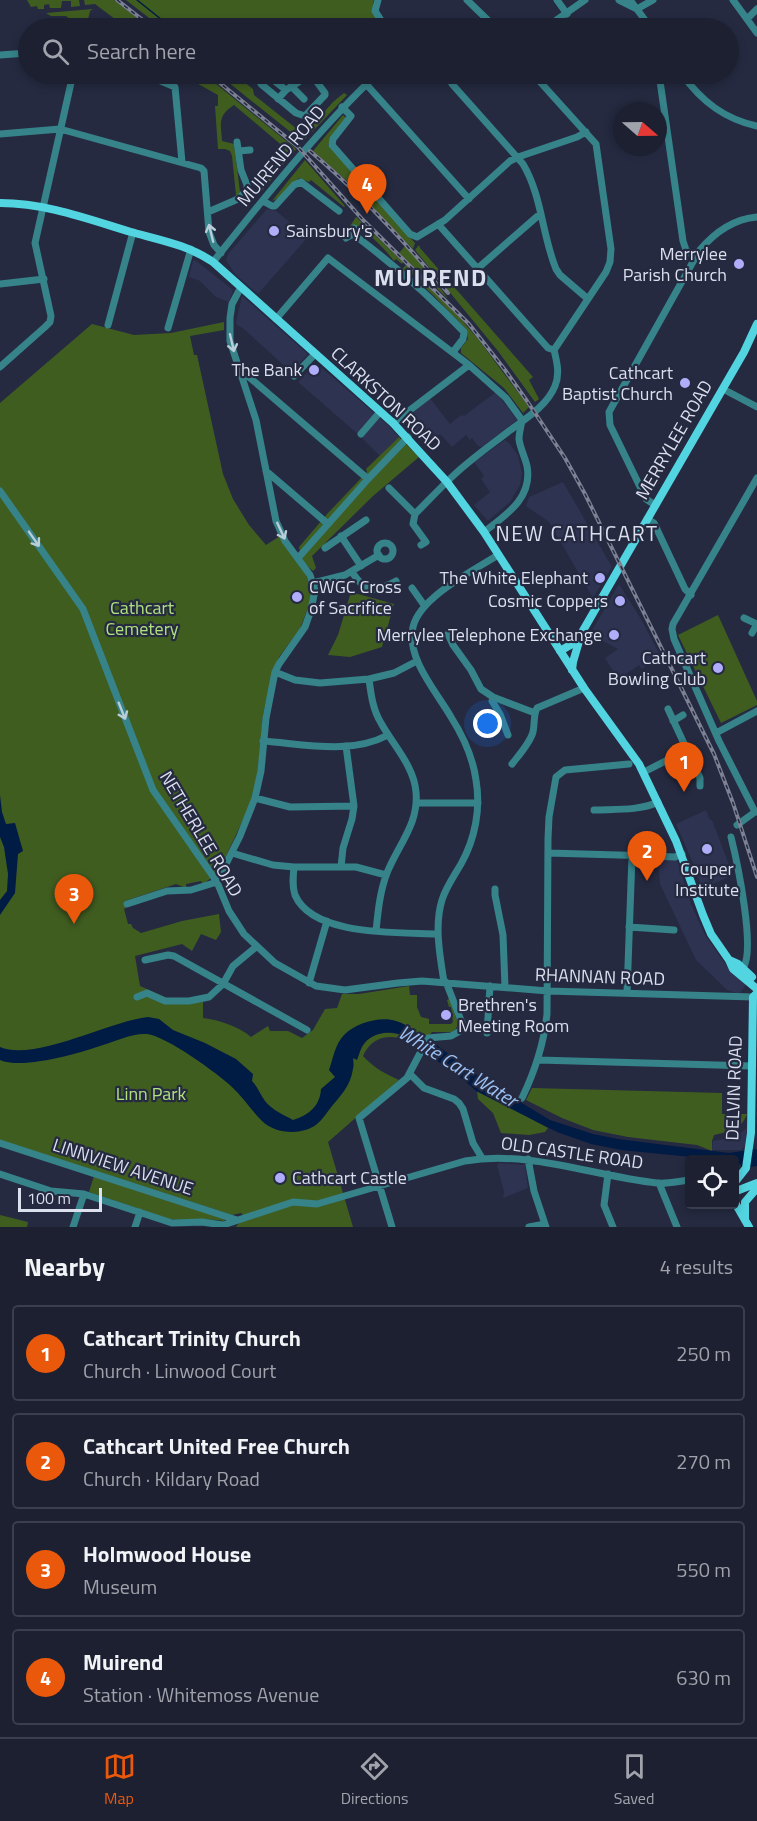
<!DOCTYPE html>
<html lang="en">
<head>
<meta charset="utf-8">
<style>
  :root { --surface:#1c2031; --page:#292d3d; --text:#f1f3f6; --muted:#a0a3ab; --line:#3a3e4d; --accent:#ea580c }
  body { margin:0; font-family:"Titillium Web",sans-serif; background:var(--page); color:var(--text) }
  .controls { position:absolute; right:18px; bottom:18px; display:grid; overflow:hidden; border-radius:6px; box-shadow:0 3px 9px #0003 }
  .controls button { width:54px; height:54px; display:grid; place-items:center; padding:0; border:0; border-bottom:2px solid var(--line); background:var(--surface); color:var(--text); font:30px sans-serif }
  .compass { position:absolute; left:613px; top:102px; width:54px; height:54px; border-radius:50%; background:var(--surface); box-shadow:0 3px 9px #0003; rotate:110deg }
  .scale { position:absolute; left:18px; bottom:15px; width:84px; box-sizing:border-box; padding-left:6px; border:3px solid #dbdfee; border-top:0; font-size:16px; line-height:21px; white-space:nowrap; color:#dbdfee; -webkit-text-stroke:4px #252a41; paint-order:stroke }
  .you { position:absolute; left:488px; top:724px; width:21px; height:21px; margin:-15px; border:4px solid #fff; border-radius:50%; background:#1a73e8; box-shadow:0 0 0 9px #1a73e833 }
  .badge { display:grid; place-items:center; width:39px; height:39px; border-radius:50%; background:var(--accent); color:#fff; font-size:20px; font-weight:700 }
  .pin { position:absolute; translate:-50% -50px; filter:drop-shadow(0 2px 3px #0008) }
  .pin::after { content:''; position:absolute; top:32px; width:21px; height:18px; background:inherit; clip-path:polygon(0 0,100% 0,50% 100%) }
  .list { margin:0; padding:0; list-style:none }
  h2 { display:flex; justify-content:space-between; align-items:center; height:78px; margin:0; padding:0 24px; font-size:26px }
  h2 small { font-size:20px; font-weight:400; color:var(--muted) }
  .list li { display:grid; grid-template-columns:39px 1fr auto; gap:18px; align-items:center; box-sizing:border-box; height:96px; margin:0 12px 12px; padding:0 12px; border:2px solid var(--line); border-radius:6px }
  .list b { display:block; font-size:22px; white-space:nowrap }
  .list p { margin:0; font-size:20px; white-space:nowrap; color:var(--muted) }
  .list em { font-size:20px; font-style:normal; color:var(--muted) }
  .icon { flex:none; width:33px; height:33px; fill:none; stroke:currentColor; stroke-width:2; stroke-linecap:round; stroke-linejoin:round }
  .map { position:relative; flex:none; width:757px; height:1227px; overflow:hidden }
  .search { position:absolute; background:var(--surface); box-shadow:0 3px 9px #0003; left:18px; right:18px; top:18px; height:66px; display:flex; align-items:center; gap:15px; box-sizing:border-box; padding:0 21px; border-radius:33px; color:var(--muted); font-size:22px }
  .sheet { height:510px; background:var(--surface) }
  nav { display:flex; justify-content:space-around; align-items:center; box-sizing:border-box; height:84px; border-top:2px solid var(--line); background:var(--surface); font-size:16px; color:var(--muted) }
  nav a { display:grid; justify-items:center; gap:3px }
  nav .on { color:var(--accent) }
  .map>svg:first-child { display:block }
</style>
</head>
<body>
<div class="map">
<svg width="757" height="1227" viewBox="0 0 757 1227">
  <rect width="100%" height="100%" fill="#252a41"/>
  <path fill="#2d3350" d="M267 209 276 211 308 237 258 294 235 274 226 260 228 254Z
    M195 260 233 290 229 302 216 297 200 281 189 277 193 261Z
    M242 296 308 354 292 372 290 371 244 329 237 325 236 322Z
    M316 363 387 424 399 437 380 456 360 436 298 382Z
    M496 392 517 420 482 447 478 446 472 438 470 440 466 435 452 447 440 434 426 444 406 418 430 398 450 424 461 415 464 416Z
    M505 440 509 443 518 455 522 474 520 485 510 502 489 520H487L474 505 490 492 481 479 484 476 474 462Z
    M563 482 612 567 593 598 549 522 526 506 529 497Z
    M619 584 641 619 660 655 642 669 639 665 618 679 605 658 618 649 590 634Z
    M706 810 710 820H712L733 875 702 889 695 868 676 824Z
    M658 860H677L691 904 705 935 724 962 746 985 739 994 727 990 696 960 660 884Z
    M747 1128 745 1146 741 1150H712L713 1141 735 1137Z
    M500 1163 525 1165 528 1188 503 1198 504 1192 497 1165Z"/>
  <path fill="#405d20" d="M27 0H79L80 6 71 7V1H62L61 8H50L49 4 44 5V9H38L37 6 31 7Z
    M84 0H114L150 28H127L95 4 85 5Z
    M126 0H374L373 3 376 19 343 28H162Z
    M93 9 90 11 87 24 75 23 66 16H51L46 13Z
    M182 74H204L296 149 261 192 256 184 264 171 271 172 277 163 275 159 282 157 285 148 234 105C217 116 221 123 222 141L234 144 240 192 234 199 236 195 232 156 230 151 225 149H218L215 106H218V95L182 75Z
    M218 74H234L253 89 254 95 307 137 303 142Z
    M344 93 347 95 312 132 311 127 333 102Z
    M343 115 346 118 328 145 415 243 413 249 347 181 313 151Z
    M305 160 345 206 344 207 311 180 309 182 299 178 283 196 272 201Z
    M356 217 403 262 402 264 396 259 394 261C383 247 371 234 355 227L348 229Z
    M406 245 434 279 448 299 399 253Z
    M419 245 420 248 533 377 529 380 539 399 535 402 498 351 415 250Z
    M406 265 460 318 478 339 529 407 523 413 504 388 461 353V348L468 339 465 328 435 297 409 272 402 269Z
    M224 322V330L190 336 194 355H197L223 474 233 499 249 525 266 545 280 536 306 575 312 590 310 602 300 629 279 657 273 671 263 714 258 772 250 805 218 873 203 884 201 881 186 884V888L176 884 125 901 126 908 124 909 128 924H131L133 928 141 933 182 921 219 914 221 932 216 940 201 934 192 951 182 944 135 956 140 986 178 1003 203 1002V1018C219 1020 238 1026 251 1037L268 1026 270 1031H288L302 1038 313 1030 325 1009 337 1008 342 994H359L409 986 410 995H417V1007L421 1017 429 1019V1024H451L453 1022 451 1007H449L447 1000 449 999 458 1023 456 1029 451 1032H432L422 1044 403 1028 344 1042 354 1069 353 1058 357 1059C365 1034 380 1028 405 1036L404 1039C386 1034 371 1038 363 1056 374 1068 384 1073 399 1080L328 1142 353 1227H236L244 1216 241 1213 232 1215 0 1140V403L92 324 134 335 171 333Z
    M399 437 419 457 373 496 312 556 316 568 313 571 302 561 299 547 328 513 367 472 366 469Z
    M351 592 394 604 382 647 350 657 328 655 338 635Z
    M718 615 757 701V705L721 723 678 635Z
    M532 1088 722 1093V1114H747C742 1129 728 1132 714 1135L712 1141V1151L697 1145 628 1137 593 1130 562 1118 526 1100Z
    M477 1091H479L548 1128 545 1132 529 1135 501 1133 493 1113 478 1099Z
    M94 1176 225 1219 224 1221C205 1218 187 1221 169 1219L89 1192Z
    M0 1215 28 1222 27 1227H0Z"/>
  <path fill="#001b44" d="M0 795 2 812 6 824 15 823 23 851 18 854 15 893 0 915V900L7 891 8 874 4 847 0 837Z
    M148 1017 159 1019 173 1030 205 1043 236 1059 253 1074 252 1081C258 1087 260 1094 265 1101 272 1110 284 1115 293 1120 309 1115 320 1106 321 1089L335 1077 329 1070C333 1059 335 1044 344 1035 356 1023 380 1016 396 1021 408 1024 418 1034 428 1041L433 1040 439 1047 487 1082 550 1120 593 1134 618 1139 729 1153 755 1149 757 1150V1166L742 1168 740 1164 735 1163 734 1160 712 1159 621 1150 591 1144 557 1132 476 1091C463 1078 446 1068 432 1057H426C419 1051 413 1042 405 1037 392 1028 370 1033 362 1046 360 1050 359 1055 357 1060L353 1058C355 1079 345 1091 332 1106 327 1112 323 1119 317 1124 302 1136 275 1134 262 1121 251 1110 243 1097 232 1087 217 1073 166 1036 147 1034 132 1033 116 1041 103 1045 80 1053 22 1070 0 1060V1047C35 1062 109 1021 148 1017Z"/>
  <g fill="none" stroke-linecap="round" stroke-linejoin="round">
    <path stroke="#001b44" stroke-width="1.5" d="M137 0 172 28"/>
    <path stroke="#36838a" stroke-width="7" d="M378 0 375 11 386 28
      M467 0 496 28
      M557 0 567 14
      M619 0 635 8
      M630 0 651 28
      M733 0 757 33
      M637 9 653 0
      M747 19 757 9
      M545 28 585 0
      M0 55 28 53
      M144 74 175 87 182 162
      M448 74 452 84 523 164C542 196 542 235 556 269L560 275 588 299
      M533 74 596 144 611 249 610 262 606 272 554 350
      M659 74 683 241 686 250 695 257
      M682 74C701 101 724 119 757 126
      M272 79 286 90
      M261 84 296 113 305 116 325 95V93L311 74 286 90 278 99
      M366 84 469 199
      M291 86 304 99
      M342 107 351 116 333 139 332 145 410 234 417 237 445 220 510 161 518 157 577 137 586 132
      M0 134 60 129 201 168 204 171 209 232 214 245 221 253
      M239 151 250 150
      M263 201 272 206H275L294 185 301 182 339 211
      M208 212 238 199 247 190V185L241 170 237 142
      M438 224 548 348 554 350
      M353 234C393 264 430 296 464 332L463 339 453 352
      M346 238 353 234 354 228
      M213 262C265 197 317 131 377 74
      M477 269 540 214
      M0 284 44 279
      M276 319 328 258 469 365 506 398 522 420C521 427 519 433 519 439 520 448 525 457 527 466 533 498 506 515 484 532
      M108 325 133 232
      M168 328 191 249
      M0 367 45 327 50 322 51 316 35 243 73 74
      M239 372 249 377 368 479
      M294 376 315 354
      M723 389 757 407
      M393 423 469 365
      M361 434 380 412
      M266 471 328 524
      M389 488 415 514C428 501 441 487 454 475 471 459 491 445 509 431 525 419 547 406 555 386 560 374 557 362 554 350
      M0 491 83 609 153 790 217 882 229 911 244 934 275 963 316 986 345 990 398 983 422 981 548 991 753 997
      M655 505 646 499 610 425 609 412 699 251C714 233 734 219 757 217
      M415 514 413 524 426 542 421 545
      M647 519 654 523 685 589 691 595
      M341 536 361 566
      M377 551a8 8 0 1 1 16 0a8 8 0 1 1-16 0Z
      M325 548 366 520
      M298 558 368 479 408 437
      M352 572C366 594 375 593 396 581
      M313 583 345 575 379 555
      M412 588 424 605
      M744 618 757 624
      M752 633 757 624
      M448 634 453 645 471 670 481 689 493 697 535 713
      M275 672 295 680 320 683 369 679 394 673 417 661
      M369 679C371 695 373 710 381 723 393 745 414 766 416 792 419 824 398 845 387 873 380 891 378 911 376 931
      M493 697 492 701 500 714 508 735
      M668 709 700 778V786
      M673 721 683 715
      M716 733 757 711
      M263 741C304 744 351 755 388 735
      M512 764C519 755 530 743 533 732 535 724 533 716 537 708L584 688
      M644 772 687 750
      M255 798 290 807 354 806
      M416 803H478
      M594 810C615 809 639 811 658 802
      M755 812 719 741 674 639 672 629 673 624 757 478
      M737 825 755 812H757
      M731 837C737 861 756 950 743 968
      M232 853 273 865 294 867H356L386 875
      M548 853 653 856 675 857 682 854
      M294 867C293 877 292 886 295 895 313 937 400 932 438 934
      M341 867 343 848 352 819 354 806 346 746
      M217 882 240 836 255 798 261 771 266 718 275 672 279 664 305 627 311 610 315 590 310 575 285 541 276 521 256 420 230 341V318L232 304 241 287
      M495 889V895L503 935 505 987
      M127 904 167 891 191 890 217 882
      M629 927 674 930
      M145 960 168 955 174 956 307 1030
      M444 982C440 956 434 926 442 900 446 887 454 876 461 864 475 839 481 809 476 780 473 758 463 736 451 717 436 691 406 658 413 627 420 597 473 571 498 555
      M309 983 327 921
      M627 993 632 856
      M137 997 147 993 165 1001H189L209 997 223 984 233 966 256 947
      M487 1033 490 986
      M538 1060 752 1066
      M410 1074 424 1088 454 1099 459 1103 463 1109 473 1143 482 1158
      M522 1098C535 1071 544 1043 547 1014L548 839 549 817 556 777 565 770 629 764
      M0 1143 237 1220
      M528 1159 534 1191 546 1227
      M0 1174 51 1191 84 1194 172 1223 202 1222 223 1225 293 1202 317 1204 465 1161C530 1150 593 1176 657 1183 668 1184 679 1181 690 1180
      M608 1174 604 1205 613 1227
      M659 1183 677 1227
      M73 1227 84 1194
      M135 1227 140 1212
      M392 1227 359 1118 407 1078 428 1038 451 1036 460 1031 462 1023 446 982
      M529 1227 545 1224"/>
    <path stroke="#52d5e1" stroke-width="8" d="M0 203C46 203 88 219 131 232 160 240 188 245 213 262L393 423 447 482 484 532 584 688 639 764 676 841 703 915 711 934 729 960 733 969 757 989
      M560 651 572 644 581 634 744 352 757 324
      M572 670 573 662 580 638
      M729 960 738 964 752 977
      M735 1182 746 1168 751 1133 753 997 757 993
      M739 1190 757 1183
      M734 1201 749 1227
      M745 1220V1202L757 1188"/>
    <g stroke="#7c8194" stroke-width="4">
      <path id="rail" d="M117 0 153 28
        M209 74 298 147 363 220 469 324 505 370 527 401 565 458 585 494 714 754 733 803 757 877
        M310 151C361 194 405 242 448 293"/>
    </g>
    <use href="#rail" stroke="#252a41" stroke-width="1.5" stroke-dasharray="4.5" stroke-linecap="butt"/>
  </g>
  <defs><path id="oneway-shaft" d="M-6 0H5M1.5-3L5.5 0L1.5 3" fill="none" stroke-width="1.6" stroke-linecap="round" stroke-linejoin="round" transform="scale(1.5)"/></defs>
  <g stroke="#bacdda">
    <use href="#oneway-shaft" transform="translate(211 233) rotate(-104)"/>
    <use href="#oneway-shaft" transform="translate(232 343) rotate(77)"/>
    <use href="#oneway-shaft" transform="translate(281 531) rotate(65)"/>
    <use href="#oneway-shaft" transform="translate(34 539) rotate(55)"/>
    <use href="#oneway-shaft" transform="translate(122 711) rotate(68)"/>
  </g>
  <g fill="#b0aefa" stroke="#252a41" stroke-width="2">
    <circle cx="274" cy="231" r="6"/>
    <circle cx="739" cy="264" r="6"/>
    <circle cx="314" cy="370" r="6"/>
    <circle cx="685" cy="383" r="6"/>
    <circle cx="600" cy="578" r="6"/>
    <circle cx="297" cy="597" r="6"/>
    <circle cx="620" cy="601" r="6"/>
    <circle cx="614" cy="635" r="6"/>
    <circle cx="718" cy="668" r="6"/>
    <circle cx="707" cy="849" r="6"/>
    <circle cx="446" cy="1015" r="6"/>
    <circle cx="280" cy="1178" r="6"/>
  </g>
  <g text-anchor="middle" stroke-width="4.5" stroke-linejoin="round" paint-order="stroke">
    <g font-size="18" fill="#dbdfee" stroke="#252a41">
      <text transform="translate(281 156) rotate(-50)" y="6">MUIREND ROAD</text>
      <text transform="translate(386 399) rotate(43)" y="6">CLARKSTON ROAD</text>
      <text transform="translate(674 440) rotate(-60)" y="6">MERRYLEE ROAD</text>
      <text transform="translate(201 834) rotate(59)" y="6">NETHERLEE ROAD</text>
      <text transform="translate(600 977) rotate(2)" y="6">RHANNAN ROAD</text>
      <text transform="translate(734 1088) rotate(-88)" y="6">DELVIN ROAD</text>
      <text transform="translate(572 1153) rotate(8)" y="6">OLD CASTLE ROAD</text>
      <text transform="translate(123 1167) rotate(18)" y="6">LINNVIEW AVENUE</text>
    </g>
    <g font-size="18" fill="#dbdfee" stroke="#252a41" text-anchor="end">
      <text x="286" y="237" text-anchor="start">Sainsbury's</text>
      <text x="727" y="260">Merrylee<tspan x="727" dy="21">Parish Church</tspan></text>
      <text x="302" y="376">The Bank</text>
      <text x="673" y="379">Cathcart<tspan x="673" dy="21">Baptist Church</tspan></text>
      <text x="588" y="584">The White Elephant</text>
      <text x="309" y="593" text-anchor="start">CWGC Cross<tspan x="309" dy="21">of Sacrifice</tspan></text>
      <text x="608" y="607">Cosmic Coppers</text>
      <text x="602" y="641">Merrylee Telephone Exchange</text>
      <text x="706" y="664">Cathcart<tspan x="706" dy="21">Bowling Club</tspan></text>
      <text x="707" y="875" text-anchor="middle">Couper<tspan x="707" dy="21">Institute</tspan></text>
      <text x="458" y="1011" text-anchor="start">Brethren's<tspan x="458" dy="21">Meeting Room</tspan></text>
      <text x="292" y="1184" text-anchor="start">Cathcart Castle</text>
    </g>
    <g font-size="18" fill="#b0e17f" stroke="#252a41">
      <text x="142" y="614">Cathcart<tspan x="142" dy="21">Cemetery</tspan></text>
      <text x="151" y="1100">Linn Park</text>
    </g>
    <g font-size="20" font-style="italic" fill="#9cc1f4" stroke="#252a41">
      <text transform="translate(458 1066) rotate(32)" y="7">White Cart Water</text>
    </g>
    <g font-size="21" letter-spacing="1.5" fill="#dbdfee" stroke="#252a41">
      <text x="577" y="541">NEW CATHCART</text>
    </g>
    <g font-size="24" font-weight="bold" letter-spacing="1.5" fill="#dbdfee" stroke="#252a41">
      <text x="431" y="286">MUIREND</text>
    </g>
  </g>
</svg>
<div class="controls">
<button><svg class="icon" aria-label="locate" viewBox="0 0 24 24"><circle cx="12" cy="12" r="6"/><path d="M12 2v4M12 18v4M2 12h4M18 12h4"/></svg></button>
</div>
<svg class="compass" viewBox="-18 -18 36 36"><path d="M0-13l5 13h-10z" fill="#e53935"/><path d="M0 13l5-13h-10z" fill="#a0a3ab"/></svg>
<div class="scale">100 m</div>
<div class="you"></div>
<div class="pin badge" style="left:684px;top:792px">1</div>
<div class="pin badge" style="left:647px;top:881px">2</div>
<div class="pin badge" style="left:74px;top:924px">3</div>
<div class="pin badge" style="left:367px;top:214px">4</div>
<div class="search"><svg class="icon" aria-label="search" viewBox="0 0 24 24"><circle cx="10" cy="10" r="6"/><path d="M15 15l6 6"/></svg>Search here</div>
</div>
<section class="sheet">
<h2>Nearby<small>4 results</small></h2>
<ul class="list">
<li><span class="badge">1</span><div><b>Cathcart Trinity Church</b><p>Church · Linwood Court</p></div><em>250 m</em></li>
<li><span class="badge">2</span><div><b>Cathcart United Free Church</b><p>Church · Kildary Road</p></div><em>270 m</em></li>
<li><span class="badge">3</span><div><b>Holmwood House</b><p>Museum</p></div><em>550 m</em></li>
<li><span class="badge">4</span><div><b>Muirend</b><p>Station · Whitemoss Avenue</p></div><em>630 m</em></li>
</ul>
</section>
<nav>
<a class="on"><svg class="icon" aria-label="map" viewBox="0 0 24 24"><path d="M3 6l6-2 6 2 6-2v14l-6 2-6-2-6 2zM9 4v14M15 6v14"/></svg>Map</a>
<a><svg class="icon" aria-label="directions" viewBox="0 0 24 24"><path d="M12 3l9 9-9 9-9-9zM9 14v-3h6M13 9l2 2-2 2"/></svg>Directions</a>
<a><svg class="icon" aria-label="saved" viewBox="0 0 24 24"><path d="M7 4h10v16l-5-4-5 4z"/></svg>Saved</a>
</nav>
</body>
</html>
